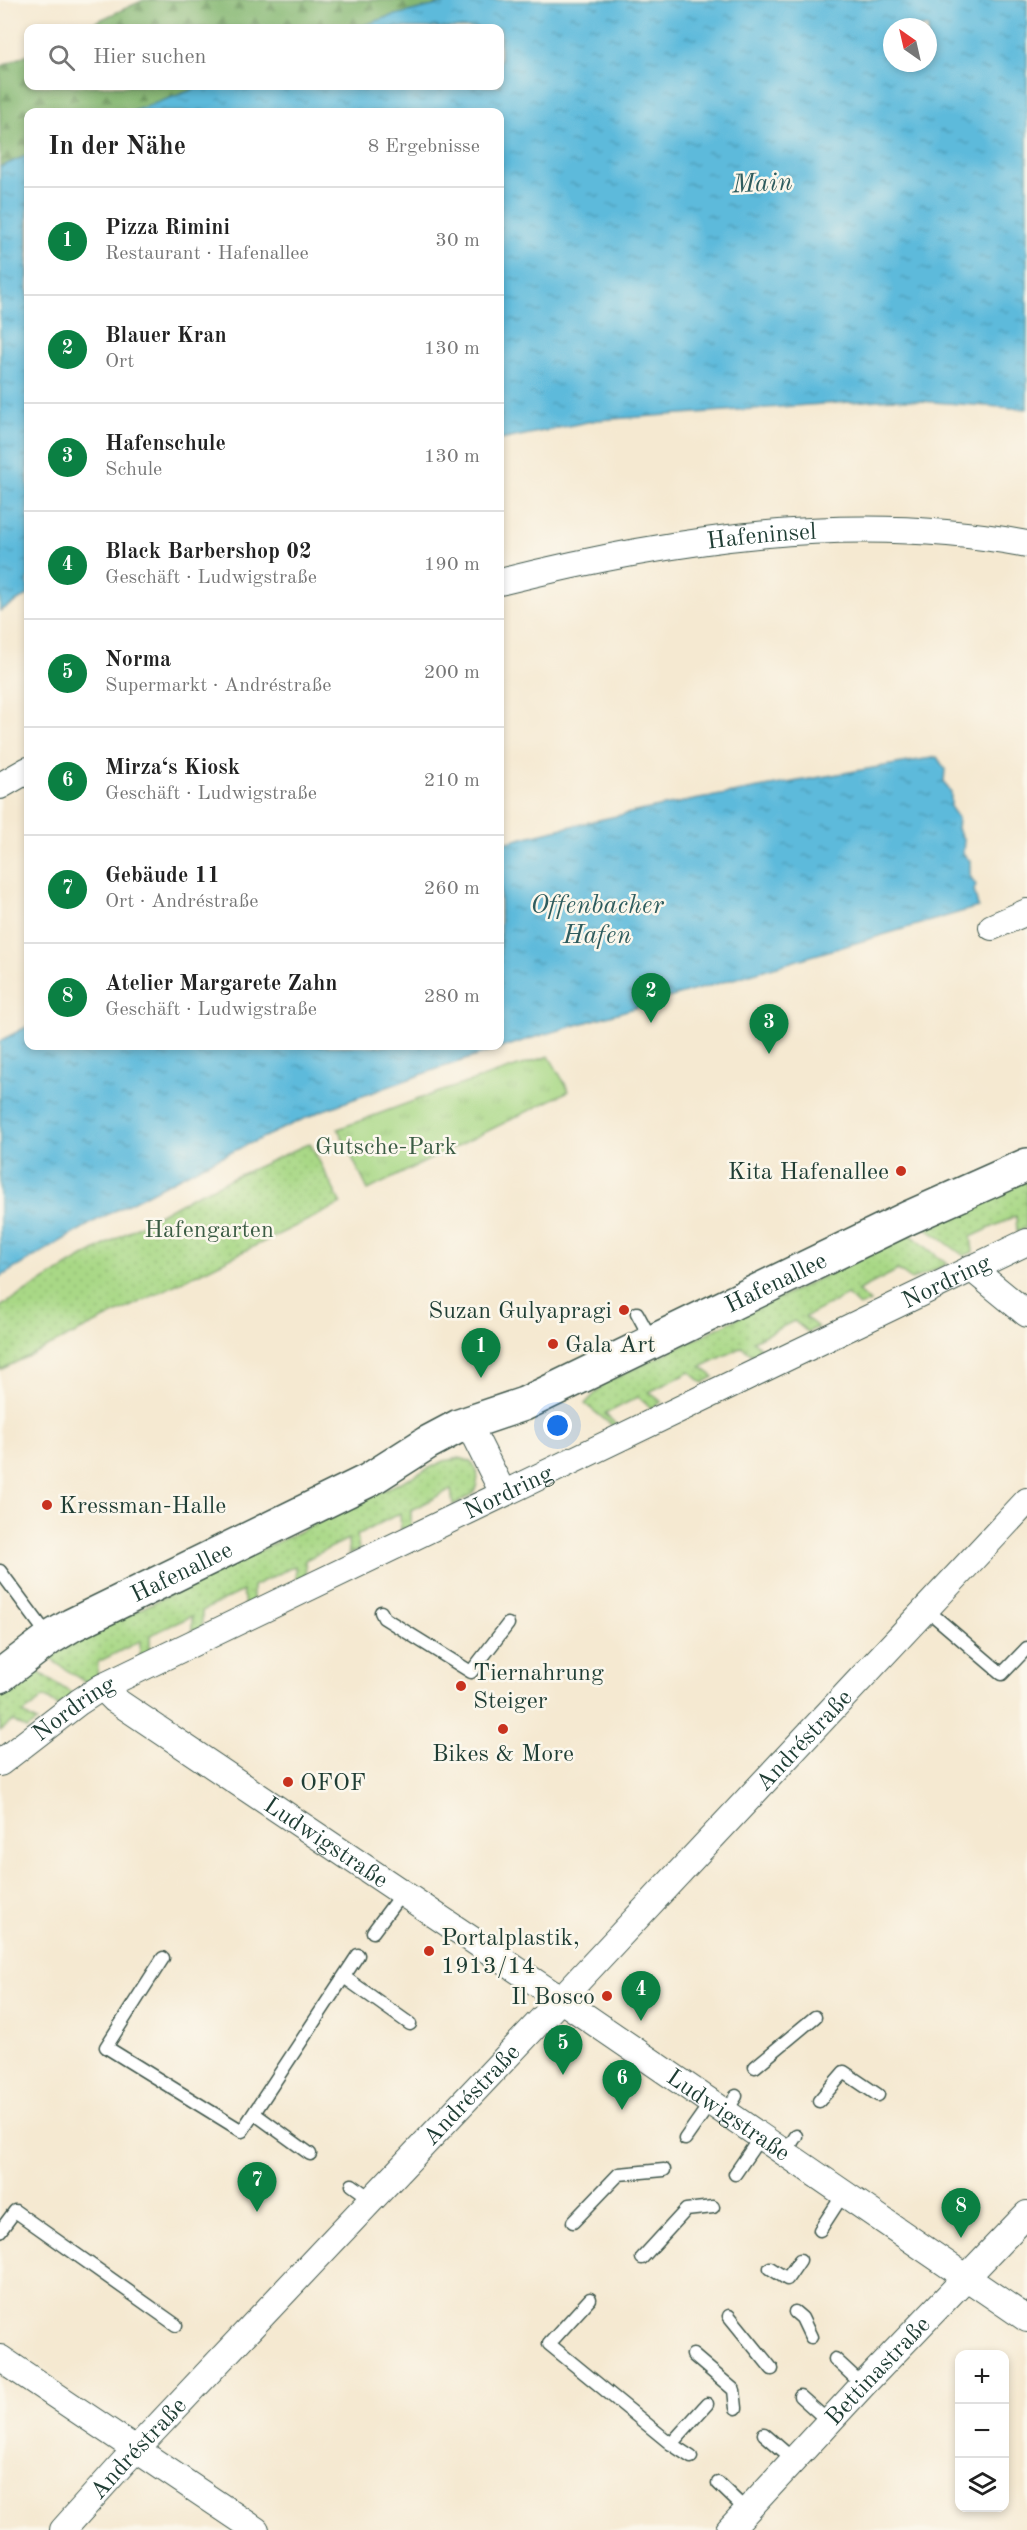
<!DOCTYPE html>
<html lang="de">
<head>
<meta charset="utf-8">
<style>
  :root { --surface:#fff; --page:#f2f2f2; --text:#222; --muted:#767676; --line:#e0e0e0; --accent:#0b8043 }
  body { margin:0; font-family:"Old Standard TT",serif; background:var(--page); color:var(--text) }
  .controls { position:absolute; right:18px; bottom:18px; display:grid; overflow:hidden; border-radius:12px; box-shadow:0 3px 9px #0003 }
  .controls button { width:54px; height:54px; display:grid; place-items:center; padding:0; border:0; border-bottom:2px solid var(--line); background:var(--surface); color:var(--text); font:30px sans-serif }
  .compass { position:absolute; left:883px; top:18px; width:54px; height:54px; border-radius:50%; background:var(--surface); box-shadow:0 3px 9px #0003; rotate:326deg }
  .you { position:absolute; left:558px; top:1426px; width:21px; height:21px; margin:-15px; border:4px solid #fff; border-radius:50%; background:#1a73e8; box-shadow:0 0 0 9px #1a73e833 }
  .badge { display:grid; place-items:center; width:39px; height:39px; border-radius:50%; background:var(--accent); color:#fff; font-size:20px; font-weight:700 }
  .pin { position:absolute; translate:-50% -50px; filter:drop-shadow(0 2px 3px #0008) }
  .pin::after { content:''; position:absolute; top:32px; width:21px; height:18px; background:inherit; clip-path:polygon(0 0,100% 0,50% 100%) }
  .list { margin:0; padding:0; list-style:none }
  h2 { display:flex; justify-content:space-between; align-items:center; height:78px; margin:0; padding:0 24px; font-size:26px }
  h2 small { font-size:20px; font-weight:400; color:var(--muted) }
  .list li { display:grid; grid-template-columns:39px 1fr auto; gap:18px; align-items:center; box-sizing:border-box; height:108px; padding:0 24px; border-top:2px solid var(--line) }
  .list b { display:block; font-size:22px; white-space:nowrap }
  .list p { margin:0; font-size:20px; white-space:nowrap; color:var(--muted) }
  .list em { font-size:20px; font-style:normal; color:var(--muted) }
  .icon { flex:none; width:33px; height:33px; fill:none; stroke:currentColor; stroke-width:2; stroke-linecap:round; stroke-linejoin:round }
  .map { position:relative; flex:none; width:1027px; height:2530px; overflow:hidden }
  .search { position:absolute; background:var(--surface); box-shadow:0 3px 9px #0003; left:24px; top:24px; width:480px; height:66px; display:flex; align-items:center; gap:15px; box-sizing:border-box; padding:0 21px; border-radius:12px; color:var(--muted); font-size:22px }
  .panel { position:absolute; background:var(--surface); box-shadow:0 3px 9px #0003; left:24px; top:108px; width:480px; height:942px; border-radius:12px }
  .map>svg:first-child { display:block }
</style>
</head>
<body>
<div class="map">
<svg width="1027" height="2530" viewBox="0 0 1027 2530">
  <defs>
    <pattern id="grass-dots" width="8" height="8" patternUnits="userSpaceOnUse" patternTransform="scale(1.5)"><rect width="8" height="8" fill="#a9d886"/><path d="M2 2h.1M6 6h.1" fill="none" stroke="#91ba74" stroke-width="1.8" stroke-linecap="round"/></pattern>
    <pattern id="forest-firs" width="22" height="20" patternUnits="userSpaceOnUse" patternTransform="scale(1.5)"><rect width="22" height="20" fill="#86b873"/><path d="M5 1l3.5 6h-7zM16 11l3.5 6h-7z" fill="#6d975f"/></pattern>
    <pattern id="park-tufts" width="24" height="20" patternUnits="userSpaceOnUse" patternTransform="scale(1.5)"><rect width="24" height="20" fill="#a9d886"/><path d="M3 7l-1-3M5 7V3M7 7l1-3M15 17l-1-3M17 17v-4M19 17l1-3" fill="none" stroke="#91ba74"/></pattern>
    <pattern id="water-ripples" width="26" height="14" patternUnits="userSpaceOnUse" patternTransform="scale(1.5)"><rect width="26" height="14" fill="#5dbadb"/><path d="M2 4q2-2 4 0t4 0M15 11q2-2 4 0t4 0" fill="none" stroke="#4c98b2"/></pattern>
  </defs>
  <rect width="100%" height="100%" fill="#fbf7ec"/>
  <filter id="ink" filterUnits="userSpaceOnUse"><feTurbulence type="fractalNoise" baseFrequency=".0167" numOctaves="2"/><feDisplacementMap in="SourceGraphic" scale="12" xChannelSelector="R" yChannelSelector="G"/><feConvolveMatrix kernelMatrix="1 2 1 2 8 2 1 2 1" color-interpolation-filters="sRGB"/></filter>
  <filter id="wash" filterUnits="userSpaceOnUse"><feTurbulence type="fractalNoise" baseFrequency=".008" numOctaves="4" result="noise"/><feDisplacementMap in="SourceGraphic" scale="24" xChannelSelector="R" yChannelSelector="G"/><feGaussianBlur stdDeviation="1.35" result="paint"/><feColorMatrix in="noise" values="0 0 0 0 0 0 0 0 0 0 0 0 0 0 0 0 0 1.4 0 .05"/><feComposite in="paint" operator="in"/></filter>
  <g filter="url(#wash)">
    <rect width="100%" height="100%" fill="#f5e9d1"/>
    <path fill="url(#grass-dots)" stroke="#648a5d" stroke-width="1.5" d="M310 1143 341 1204 0 1370V1307L78 1260 191 1197Z
      M1027 1180 1026 1228 1017 1232 1016 1216 971 1237 973 1252 964 1256 925 1227Z
      M910 1234 947 1264 912 1280 898 1270 857 1291 870 1302 859 1306 847 1295 805 1317 818 1327 808 1332 794 1321 753 1341 765 1352 755 1357 742 1347 701 1367 714 1377 703 1383 690 1372 649 1392 662 1402 651 1408 638 1397 605 1414 617 1425 614 1427 585 1404 605 1383Z
      M459 1458C480 1461 481 1479 473 1494L453 1505 451 1489 411 1510V1526L401 1530 400 1513 357 1535 359 1550 349 1554 348 1539 305 1560 306 1575 296 1581 295 1566 253 1586V1602L245 1607 243 1591 202 1611V1627L192 1632V1616L150 1635V1653L140 1657V1641L98 1662 97 1679 88 1684 49 1658 89 1634 444 1461Z
      M35 1670 73 1694 58 1706 44 1697 23 1714 37 1722 27 1729 13 1721 0 1731V1697Z"/>
    <path fill="url(#forest-firs)" stroke="#527a54" stroke-width="1.5" d="M144 0H458L387 17 357 28H82Z
      M28 54V86H203L131 112H28V155L0 167V67Z"/>
    <path fill="url(#park-tufts)" stroke="#648a5d" stroke-width="1.5" d="M549 1056 569 1091 368 1190 338 1129 427 1096Z"/>
    <path fill="url(#water-ripples)" stroke="#3e7c88" stroke-width="1.5" fill-rule="evenodd" d="M458 0H1027V409L893 399 597 420 500 440V112H131L203 86H500V28H357L387 17ZM892 27H928V63H892Z
      M28 155V595L0 611V167Z
      M937 757 945 769 944 782 951 793V808L958 818 957 829 964 840 963 853 970 861V876L976 885 974 890 978 907 529 1039 437 1069 321 1111 203 1165 95 1221 0 1277V1041L28 1026V1046H500V844C643 806 791 782 937 757Z"/>
  </g>
  <g filter="url(#ink)">
    <g fill="none" stroke-linecap="round" stroke-linejoin="round">
      <g stroke="#3f574c" stroke-width="15">
        <path id="lane" d="M637 1313 652 1341
          M0 1571 49 1637
          M926 1609 1002 1674 1027 1648
          M381 1612 384 1618 471 1672 508 1624
          M373 1932 402 1893
          M163 1958 106 2047 242 2131 358 1955
          M344 1977 410 2024
          M755 2067 815 2017
          M819 2101 844 2072 878 2095
          M726 2112 736 2096
          M255 2114 310 2154
          M685 2139 711 2102
          M785 2153 796 2136
          M735 2174 761 2136
          M352 2185 373 2200
          M573 2222 619 2174 664 2170
          M820 2230 844 2193
          M0 2231 15 2211 176 2325
          M642 2258 686 2210 713 2207
          M770 2268 787 2279 800 2260
          M590 2299 549 2344 671 2444 691 2457
          M795 2312 802 2318 811 2337
          M729 2316 772 2369
          M693 2355 734 2390 736 2408
          M835 2359 863 2385
          M800 2396 829 2422
          M764 2434 794 2460
          M671 2444 707 2404
          M718 2483 747 2511"/>
      </g>
      <g stroke="#3f574c" stroke-width="28">
        <g id="street">
          <path id="s1" d="M500 582C671 539 852 511 1027 544"/>
          <path d="M0 786 28 770"/>
          <path d="M992 927 1027 912"/>
          <path d="M971 1268 1027 1314"/>
          <path d="M476 1439 503 1493"/>
          <path id="s2" d="M102 1687 115 1700 544 1988 1027 2319"/>
          <path id="s3" d="M0 1763 79 1702 102 1687 1027 1242"/>
          <path d="M0 2358 256 2530"/>
          <path id="s4" d="M63 2530 123 2463 544 2017 1027 1501"/>
          <path id="s5" d="M729 2530 863 2385 1027 2214"/>
        </g>
      </g>
      <g stroke="#3f574c" stroke-width="36">
        <g id="primary">
          <path id="s6" d="M0 1676 50 1638 72 1625 369 1480 427 1443 459 1426 524 1404 908 1218 1027 1165"/>
        </g>
      </g>
      <use href="#lane" stroke="#fff" stroke-width="12"/>
      <use href="#street" stroke="#fff" stroke-width="26"/>
      <use href="#primary" stroke="#fff" stroke-width="33"/>
    </g>
  </g>
  <g fill="#c8321e" stroke="#fbf7ec" stroke-width="2">
    <circle cx="901" cy="1171" r="6"/>
    <circle cx="624" cy="1310" r="6"/>
    <circle cx="553" cy="1344" r="6"/>
    <circle cx="47" cy="1505" r="6"/>
    <circle cx="461" cy="1686" r="6"/>
    <circle cx="503" cy="1729" r="6"/>
    <circle cx="288" cy="1782" r="6"/>
    <circle cx="429" cy="1951" r="6"/>
    <circle cx="607" cy="1996" r="6"/>
  </g>
  <g text-anchor="middle" stroke-width="5" stroke-linejoin="round" paint-order="stroke">
    <g font-size="24" fill="#1f3d34" stroke="#fbf7ec">
      <text dy="8" stroke="none"><textPath href="#s1" startOffset="266">Hafeninsel</textPath></text>
      <text dy="8" stroke="none"><textPath href="#s3" startOffset="1064">Nordring</textPath></text>
      <text dy="8" stroke="none"><textPath href="#s6" startOffset="872">Hafenallee</textPath></text>
      <text dy="8" stroke="none"><textPath href="#s3" startOffset="578">Nordring</textPath></text>
      <text dy="8" stroke="none"><textPath href="#s6" startOffset="210">Hafenallee</textPath></text>
      <text dy="8" stroke="none"><textPath href="#s3" startOffset="92">Nordring</textPath></text>
      <text dy="8" stroke="none"><textPath href="#s4" startOffset="1083">Andréstraße</textPath></text>
      <text dy="8" stroke="none"><textPath href="#s2" startOffset="273">Ludwigstraße</textPath></text>
      <text dy="8" stroke="none"><textPath href="#s4" startOffset="597">Andréstraße</textPath></text>
      <text dy="8" stroke="none"><textPath href="#s2" startOffset="759">Ludwigstraße</textPath></text>
      <text dy="8" stroke="none"><textPath href="#s5" startOffset="218">Bettinastraße</textPath></text>
      <text dy="8" stroke="none"><textPath href="#s4" startOffset="111">Andréstraße</textPath></text>
    </g>
    <g font-size="24" fill="#3b5c44" stroke="#fbf7ec">
      <text x="386" y="1154">Gutsche-Park</text>
      <text x="209" y="1237">Hafengarten</text>
    </g>
    <g font-size="24" fill="#1f3d34" stroke="#fbf7ec" text-anchor="start">
      <text x="889" y="1179" text-anchor="end">Kita Hafenallee</text>
      <text x="612" y="1318" text-anchor="end">Suzan Gulyapragi</text>
      <text x="565" y="1352">Gala Art</text>
      <text x="59" y="1513">Kressman-Halle</text>
      <text x="473" y="1680">Tiernahrung<tspan x="473" dy="28">Steiger</tspan></text>
      <text x="503" y="1761" text-anchor="middle">Bikes &amp; More</text>
      <text x="300" y="1790">OFOF</text>
      <text x="441" y="1945">Portalplastik,<tspan x="441" dy="28">1913/14</tspan></text>
      <text x="595" y="2004" text-anchor="end">Il Bosco</text>
    </g>
    <g font-size="26" font-style="italic" fill="#2e5c5e" stroke="#fbf7ec">
      <text transform="translate(762 182) rotate(-3)" y="9">Main</text>
      <text x="597" y="913">Offenbacher<tspan x="597" dy="30">Hafen</tspan></text>
    </g>
  </g>
</svg>
<div class="controls">
<button>+</button>
<button>−</button>
<button><svg class="icon" aria-label="layers" viewBox="0 0 24 24"><path d="M12 4l9 5-9 5-9-5zM3 14l9 5 9-5"/></svg></button>
</div>
<svg class="compass" viewBox="-18 -18 36 36"><path d="M0-13l5 13h-10z" fill="#e53935"/><path d="M0 13l5-13h-10z" fill="#767676"/></svg>
<div class="you"></div>
<div class="pin badge" style="left:481px;top:1378px">1</div>
<div class="pin badge" style="left:651px;top:1023px">2</div>
<div class="pin badge" style="left:769px;top:1054px">3</div>
<div class="pin badge" style="left:641px;top:2021px">4</div>
<div class="pin badge" style="left:563px;top:2075px">5</div>
<div class="pin badge" style="left:622px;top:2110px">6</div>
<div class="pin badge" style="left:257px;top:2212px">7</div>
<div class="pin badge" style="left:961px;top:2238px">8</div>
<div class="search"><svg class="icon" aria-label="search" viewBox="0 0 24 24"><circle cx="10" cy="10" r="6"/><path d="M15 15l6 6"/></svg>Hier suchen</div>
<section class="panel">
<h2>In der Nähe<small>8 Ergebnisse</small></h2>
<ul class="list">
<li><span class="badge">1</span><div><b>Pizza Rimini</b><p>Restaurant · Hafenallee</p></div><em>30 m</em></li>
<li><span class="badge">2</span><div><b>Blauer Kran</b><p>Ort</p></div><em>130 m</em></li>
<li><span class="badge">3</span><div><b>Hafenschule</b><p>Schule</p></div><em>130 m</em></li>
<li><span class="badge">4</span><div><b>Black Barbershop 02</b><p>Geschäft · Ludwigstraße</p></div><em>190 m</em></li>
<li><span class="badge">5</span><div><b>Norma</b><p>Supermarkt · Andréstraße</p></div><em>200 m</em></li>
<li><span class="badge">6</span><div><b>Mirza‘s Kiosk</b><p>Geschäft · Ludwigstraße</p></div><em>210 m</em></li>
<li><span class="badge">7</span><div><b>Gebäude 11</b><p>Ort · Andréstraße</p></div><em>260 m</em></li>
<li><span class="badge">8</span><div><b>Atelier Margarete Zahn</b><p>Geschäft · Ludwigstraße</p></div><em>280 m</em></li>
</ul>
</section>
</div>
</body>
</html>
